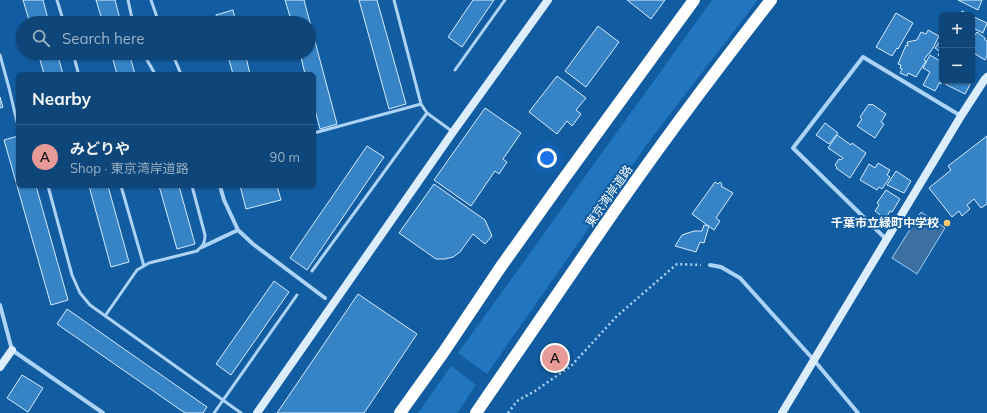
<!DOCTYPE html>
<html lang="en">
<head>
<meta charset="utf-8">
<style>
  :root { --surface:#0e4679; --page:#1c5080; --text:#f1f3f6; --muted:#9bb1c6; --line:#2e5e8a; --accent:#e69b98 }
  body { margin:0; font-family:Mulish,"Noto Sans JP",sans-serif; background:var(--page); color:var(--text) }
  .controls { position:absolute; right:12px; top:12px; display:grid; overflow:hidden; border-radius:6px; box-shadow:0 1px 3px #0004 }
  .controls button { width:36px; height:36px; display:grid; place-items:center; padding:0; border:0; border-bottom:1px solid var(--line); background:var(--surface); color:var(--text); font:20px sans-serif }
  .you { position:absolute; left:547px; top:158px; width:14px; height:14px; margin:-10px; border:3px solid #fff; border-radius:50%; background:#1a73e8; box-shadow:0 0 0 6px #1a73e833 }
  .badge { display:grid; place-items:center; width:26px; height:26px; border-radius:50%; background:var(--accent); color:#111; font-size:13px; font-weight:700 }
  .pin { position:absolute; translate:-50% -50%; border:2px solid #fff; box-shadow:0 1px 4px #0006 }
  .list { margin:0; padding:0; list-style:none }
  h2 { display:flex; justify-content:space-between; align-items:center; height:52px; margin:0; padding:0 16px; font-size:17px }
  h2 small { font-size:13px; font-weight:400; color:var(--muted) }
  .list li { display:grid; grid-template-columns:26px 1fr auto; gap:12px; align-items:center; box-sizing:border-box; height:64px; padding:0 16px; border-top:1px solid var(--line) }
  .list b { display:block; font-size:15px; white-space:nowrap }
  .list p { margin:0; font-size:13px; white-space:nowrap; color:var(--muted) }
  .list em { font-size:13px; font-style:normal; color:var(--muted) }
  .icon { flex:none; width:22px; height:22px; fill:none; stroke:currentColor; stroke-width:2; stroke-linecap:round; stroke-linejoin:round }
  .map { position:relative; flex:none; width:987px; height:413px; overflow:hidden }
  .search { position:absolute; background:var(--surface); box-shadow:0 1px 3px #0004; left:16px; top:16px; width:300px; height:44px; display:flex; align-items:center; gap:10px; box-sizing:border-box; padding:0 14px; border-radius:22px; color:var(--muted); font-size:15px }
  .panel { position:absolute; background:var(--surface); box-shadow:0 1px 3px #0004; left:16px; top:72px; width:300px; height:116px; border-radius:6px }
  .map>svg:first-child { display:block }
</style>
</head>
<body>
<div class="map">
<svg width="987" height="413" viewBox="0 0 987 413">
  <rect width="100%" height="100%" fill="#125da1"/>
  <path fill="#2176bf" d="M712 0H758L650 140 487 374 458 353Z
    M451 366 476 385 457 413H418Z"/>
  <path fill="#3b70a0" stroke="#9dd0f8" d="M921 212 945 228 917 274 892 258Z"/>
  <path fill="#3684c6" stroke="#d4ebfe" d="M23 0H43L49 23H30Z
    M96 0H115L121 23H103Z
    M285 0H304L337 124 320 129 314 106V74H305L300 53H309V23H292Z
    M359 0H377L406 104 389 109Z
    M473 0H494L462 47 448 37Z
    M627 0H665L651 19Z
    M958 0H982L978 10Z
    M233 10 236 23H218L216 15Z
    M962 11 970 15H960Z
    M896 13 913 23 898 49 897 48 892 56 876 47Z
    M972 16 987 23 983 33 975 29 972 35Z
    M598 26 619 42 586 87 565 71Z
    M928 30 939 36 933 48 929 54H928L924 60 926 61 916 77 908 73 907 76 900 73 902 69 900 68 901 65 898 64 906 45 908 46 907 42 917 40 921 32 926 34Z
    M977 32 985 38V40L987 41V56L985 60 972 52V39Z
    M942 38V58L938 55 940 52 935 48Z
    M38 53H57L63 74H44Z
    M111 53H129L135 74H117Z
    M227 53H245L250 74H233Z
    M930 55 940 61H942V81L941 84 940 82 935 91 923 85 930 72 923 68Z
    M557 76 586 98 576 110 581 114 572 126 567 121 557 134 529 112Z
    M972 78 973 79 965 94 945 84 947 81H972Z
    M0 97 3 107 0 108Z
    M869 104 871 105 872 104 886 114 881 122 884 124 875 138 857 126 862 119 860 117Z
    M485 108 521 133 503 159 507 162 499 174 495 171 471 206 434 180Z
    M825 123 838 133 829 144 816 135Z
    M837 135 851 145 852 143 866 153 850 178 836 168 837 167 835 165 839 159 841 160 843 158 828 148Z
    M18 136V186H36L68 300 51 305 4 140Z
    M987 136V204L981 208 974 199 967 205 970 209 962 216 959 211 952 217 929 188 951 170 948 166Z
    M367 146 384 157 307 270 290 258Z
    M878 163 890 170 887 175 890 177 882 189 879 187 877 190 860 180 869 164 875 168Z
    M896 171 911 181 904 193 887 185Z
    M715 182 718 184 720 182 722 184 721 186 733 193 716 218 720 221 714 230 692 214Z
    M434 184 485 220 492 236 485 244 473 234 460 252 453 257 445 259H436L399 233Z
    M89 186H108L129 262 111 267Z
    M159 186H179L195 244 177 249Z
    M240 186H277L281 200 246 209Z
    M886 190 900 199 892 212 890 211 886 218H884L875 211 879 205 877 203Z
    M704 225 709 226 704 243 700 242 696 252 675 246 682 235 694 231H702Z
    M274 281 289 292 231 375 216 364Z
    M358 294 417 334 364 413H277Z
    M67 309 207 407 203 413H185L57 324Z
    M22 375 43 388 28 412 7 398Z"/>
  <g fill="none" stroke-linecap="round" stroke-linejoin="round">
    <path stroke="#abd3f5" stroke-width="2.5" stroke-dasharray="2 3" stroke-linecap="butt" d="M508 413 517 401 535 391 571 366 617 316 677 264 701 265"/>
    <path stroke="#abd3f5" stroke-width="3" d="M57 0 64 23
      M128 0 133 23
      M151 0 159 23
      M394 0 421 104 427 113 453 132
      M73 53 78 72
      M143 53 155 74
      M172 53 181 74
      M0 55 9 88 17 122
      M455 70 505 0
      M314 133 421 104
      M48 186 72 275 80 293 90 305 241 413
      M121 186 144 266
      M312 271 427 113
      M105 316 137 270 149 263 197 251C203 246 205 243 205 235L192 186
      M214 413 297 295"/>
    <path stroke="#abd3f5" stroke-width="4" d="M220 186 224 200 238 230 253 244 325 298
      M887 240 793 148 863 57 961 116
      M202 247 238 230
      M710 265 721 267 740 278 813 359 858 413
      M0 305 12 350 103 413"/>
    <path stroke="#dcedfe" stroke-width="8" d="M0 367 12 350
      M257 413 453 132 548 0
      M782 413 961 116 985 79 987 77"/>
    <path stroke="#fff" stroke-width="12" d="M400 413 443 353 500 268 557 188 694 0
      M476 413C519 351 561 288 604 226 657 149 713 74 771 0"/>
  </g>
  <circle fill="#ffc96f" stroke="#125da1" stroke-width="1.5" cx="947" cy="223" r="4"/>
  <g text-anchor="middle" stroke-width="4" stroke-linejoin="round" paint-order="stroke">
    <g font-size="12" fill="#fff" stroke="#125da1">
      <text transform="translate(609 196) rotate(-55)" y="4">東京湾岸道路</text>
    </g>
    <g font-size="12" font-weight="bold" fill="#fff" stroke="#125da1" text-anchor="end">
      <text x="939" y="227">千葉市立緑町中学校</text>
    </g>
  </g>
</svg>
<div class="controls">
<button>+</button>
<button>−</button>
</div>
<div class="you"></div>
<div class="pin badge" style="left:555px;top:358px">A</div>
<div class="search"><svg class="icon" aria-label="search" viewBox="0 0 24 24"><circle cx="10" cy="10" r="6"/><path d="M15 15l6 6"/></svg>Search here</div>
<section class="panel">
<h2>Nearby<small></small></h2>
<ul class="list">
<li><span class="badge">A</span><div><b>みどりや</b><p>Shop · 東京湾岸道路</p></div><em>90 m</em></li>
</ul>
</section>
</div>
</body>
</html>
